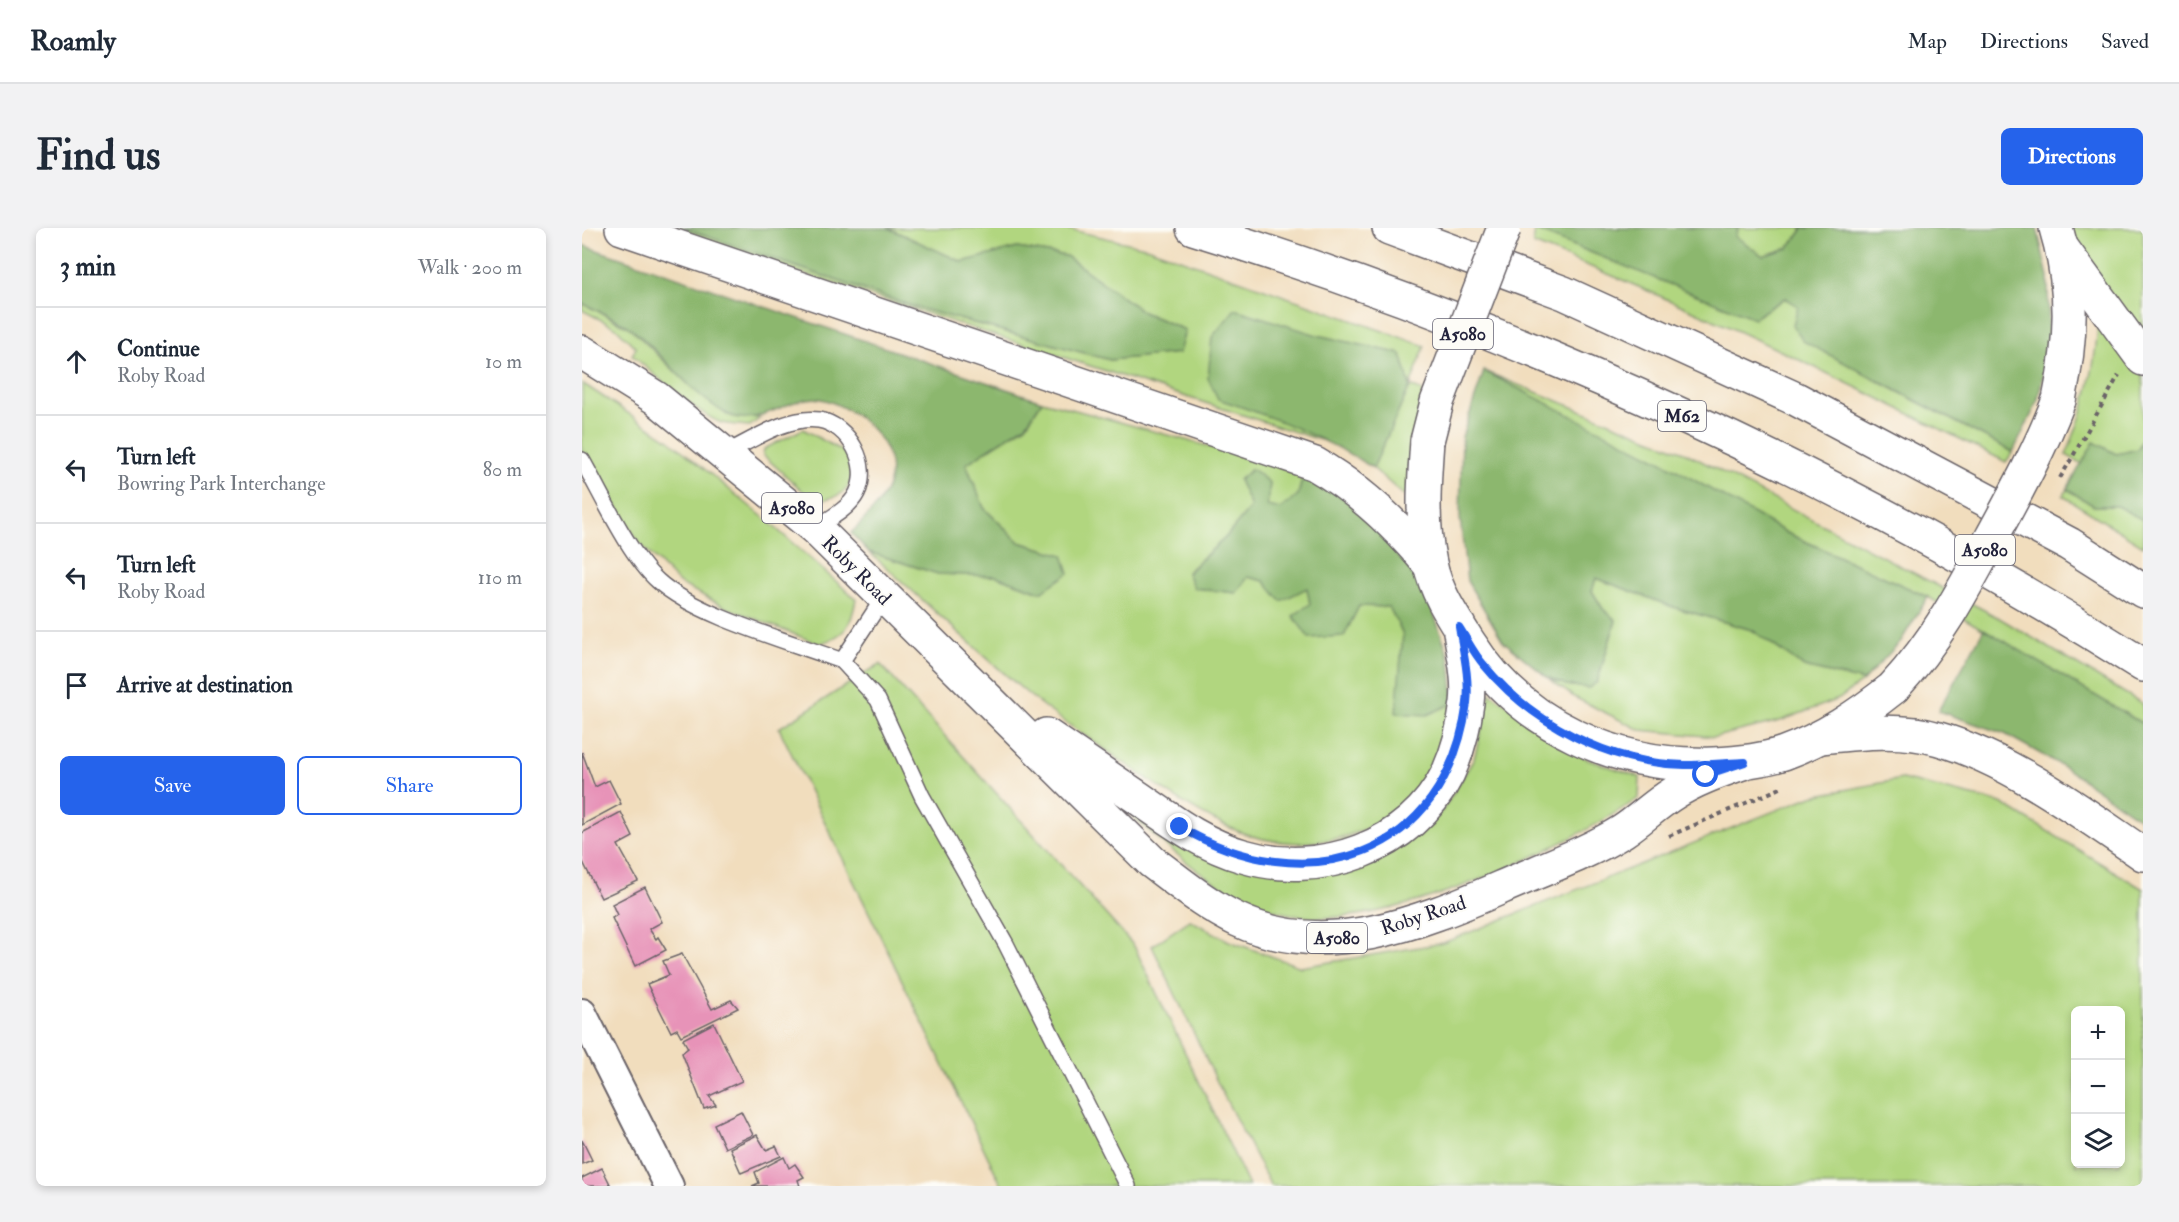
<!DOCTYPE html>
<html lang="en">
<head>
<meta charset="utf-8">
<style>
  :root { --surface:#fff; --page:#f2f2f3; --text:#1f2937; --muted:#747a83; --line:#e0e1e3; --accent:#2563eb }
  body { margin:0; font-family:"IM FELL Double Pica",serif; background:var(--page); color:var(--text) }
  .controls { position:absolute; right:18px; bottom:18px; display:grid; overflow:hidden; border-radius:9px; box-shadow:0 3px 9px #0003 }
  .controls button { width:54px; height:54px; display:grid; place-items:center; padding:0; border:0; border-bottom:2px solid var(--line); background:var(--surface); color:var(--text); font:30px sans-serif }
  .stop { position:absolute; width:18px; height:18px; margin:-14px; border:4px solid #2563eb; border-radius:50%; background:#fff }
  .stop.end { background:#2563eb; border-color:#fff; box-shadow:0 2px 6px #0008 }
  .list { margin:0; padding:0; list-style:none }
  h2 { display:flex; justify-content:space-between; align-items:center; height:78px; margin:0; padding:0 24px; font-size:26px }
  h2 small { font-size:20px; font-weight:400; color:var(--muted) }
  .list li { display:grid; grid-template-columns:39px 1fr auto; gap:18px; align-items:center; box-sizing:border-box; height:108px; padding:0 24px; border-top:2px solid var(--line) }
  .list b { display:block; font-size:22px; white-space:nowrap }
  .list p { margin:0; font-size:20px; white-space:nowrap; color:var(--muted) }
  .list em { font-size:20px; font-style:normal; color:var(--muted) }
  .actions { display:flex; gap:12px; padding:18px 24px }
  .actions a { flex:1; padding:14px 0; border:2px solid var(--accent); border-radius:9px; text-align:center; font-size:21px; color:var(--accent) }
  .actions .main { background:var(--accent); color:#fff }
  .icon { flex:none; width:33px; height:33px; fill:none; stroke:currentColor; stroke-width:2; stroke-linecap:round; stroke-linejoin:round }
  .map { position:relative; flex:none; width:1561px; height:958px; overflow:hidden; border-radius:9px }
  header { display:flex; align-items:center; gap:36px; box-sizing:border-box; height:84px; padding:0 30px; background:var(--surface); border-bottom:2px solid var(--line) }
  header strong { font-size:28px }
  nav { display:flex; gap:33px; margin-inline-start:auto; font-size:21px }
  .intro { display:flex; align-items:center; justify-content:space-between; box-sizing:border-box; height:144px; padding:0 36px }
  h1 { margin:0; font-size:42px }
  .button { padding:15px 27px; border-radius:9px; background:var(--accent); color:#fff; font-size:21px; font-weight:700 }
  main { display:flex; gap:36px; padding:0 36px }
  aside { flex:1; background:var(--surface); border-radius:9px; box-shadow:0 3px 9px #0003 }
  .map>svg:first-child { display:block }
</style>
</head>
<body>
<header>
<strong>Roamly</strong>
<nav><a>Map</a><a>Directions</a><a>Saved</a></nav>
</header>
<div class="intro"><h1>Find us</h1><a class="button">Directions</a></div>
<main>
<aside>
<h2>3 min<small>Walk · 200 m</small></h2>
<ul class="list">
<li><svg class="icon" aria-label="ahead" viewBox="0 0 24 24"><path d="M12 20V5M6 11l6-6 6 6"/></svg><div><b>Continue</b><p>Roby Road</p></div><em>10 m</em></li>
<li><svg class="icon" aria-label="left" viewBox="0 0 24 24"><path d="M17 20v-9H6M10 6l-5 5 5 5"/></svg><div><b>Turn left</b><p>Bowring Park Interchange</p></div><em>80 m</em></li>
<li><svg class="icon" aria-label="left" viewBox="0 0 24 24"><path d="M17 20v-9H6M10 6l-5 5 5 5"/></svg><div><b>Turn left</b><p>Roby Road</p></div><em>110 m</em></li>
<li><svg class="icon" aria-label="arrive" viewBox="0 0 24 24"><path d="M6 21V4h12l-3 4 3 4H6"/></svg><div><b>Arrive at destination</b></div></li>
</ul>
<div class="actions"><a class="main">Save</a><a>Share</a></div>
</aside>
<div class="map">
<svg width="1561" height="958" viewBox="0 0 1561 958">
  <rect width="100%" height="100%" fill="#fdfcf7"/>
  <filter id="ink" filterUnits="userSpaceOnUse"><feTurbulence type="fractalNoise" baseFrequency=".0167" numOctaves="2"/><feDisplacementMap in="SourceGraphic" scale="12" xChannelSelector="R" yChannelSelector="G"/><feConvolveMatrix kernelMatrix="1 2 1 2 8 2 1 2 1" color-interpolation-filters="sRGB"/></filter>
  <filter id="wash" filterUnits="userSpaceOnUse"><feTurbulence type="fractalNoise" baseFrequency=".008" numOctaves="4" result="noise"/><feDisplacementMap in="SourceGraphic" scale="24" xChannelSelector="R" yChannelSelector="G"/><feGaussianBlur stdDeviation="1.35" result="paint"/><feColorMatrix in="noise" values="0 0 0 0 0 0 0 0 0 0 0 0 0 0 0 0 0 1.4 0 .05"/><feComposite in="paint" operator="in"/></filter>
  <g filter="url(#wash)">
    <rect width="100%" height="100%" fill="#f1ddbd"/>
    <path fill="#b1d67f" stroke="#6a7c5d" stroke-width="1.5" fill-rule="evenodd" d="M79 0H100L333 79 528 132 596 125 603 102 561 84 484 28 435 20 380 34 306 0H481L567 20 843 118 828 158 841 163 827 239V272L791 240 828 158 819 126 735 107 701 192 754 217Z
      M1156 0H1222L1206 20 1181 28 1153 8Z
      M1474 0H1561V131Z
      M953 2 1172 90 1202 70 1216 78 1280 145 1431 224 1424 234C1269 156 1113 78 951 16Z
      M0 75 48 100 108 158 145 187 178 190 168 198C159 197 149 197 140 195 119 189 68 143 50 127L54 120 33 99 0 82Z
      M1517 82 1561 137V208L1556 221 1534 226 1512 214 1500 236 1484 227C1506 175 1514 137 1517 82Z
      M902 143 1104 225 1419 391 1561 476V496L1346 369 1207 306Z
      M0 155 86 211 181 289 274 371C269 399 264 407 237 416L143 379 97 355 57 315 0 223Z
      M460 173 722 244 716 267 698 281 685 278 688 255 670 241 657 252 669 279 644 309 605 344 612 360 654 365 666 349 725 359 728 376 762 408 777 378 807 379 821 406 819 438 872 475C867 497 862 518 851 539 816 606 728 631 658 604 615 587 576 558 538 532 508 510 474 490 446 466 392 420 340 371 287 324L356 346 414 348 458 364 481 327 437 314 402 280 384 235 444 198Z
      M221 201 262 224 272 238C268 267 260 267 233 274L181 227 182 221Z
      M1485 261 1512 278H1535L1561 292V318L1481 268Z
      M1014 350 1091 379 1170 402 1222 439 1281 453 1257 471 1198 493 1133 509 1058 502 992 469 965 449 984 457 1006 460 1015 454 1034 393 1021 381 1010 363Z
      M298 436 552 718 667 958H420L197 500Z
      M908 465 1005 531 1058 549 1057 570C981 621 832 689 740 690 721 690 700 685 682 679 630 660 589 622 548 586L552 585 667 639 860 583 892 531Z
      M1320 551 1419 575 1561 661V958H689L641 866 570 718 608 692 647 713 719 739 861 715 1230 568ZM1494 782H1538V936H1494Z"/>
    <path fill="#8cb76e" stroke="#576c54" stroke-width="1.5" d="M100 0H306L380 34 435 20 484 28 561 84 603 102 597 125 528 132 333 79Z
      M954 0H1156L1153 8 1181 28 1206 20 1222 0H1455L1466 49 1467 121 1455 175 1431 224 1221 113 1211 97 1216 78 1203 70 1172 90 953 2Z
      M0 17 460 173 444 197 384 236 402 280 437 314 481 327 487 345 459 364 414 348 356 346 287 324 269 305C283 290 304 272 308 250 314 212 272 179 239 171 210 164 175 204 143 185 106 164 82 126 48 100 35 90 15 83 0 75Z
      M653 81 735 107 819 126 828 158 791 240C742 209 691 189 636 171L626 150 630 109Z
      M902 143 1084 236 1207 306 1346 369 1319 413 1281 453 1222 439 1170 402 1091 379 1014 350 1010 363 1021 381 1034 392 1015 454 1007 460 984 457 965 449 921 413 885 353 878 289 880 209Z
      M1561 208V292L1535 278H1512L1485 261 1512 214 1534 226 1556 221Z
      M670 241 688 255 685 278 698 281 716 267 722 244 785 285 819 324 848 375 868 431 872 475 845 487 814 485 821 406 807 379 777 378 762 408 727 410 711 388 728 376 725 360 699 373 682 353 666 349 654 365 612 360 605 345 644 309 669 279 657 252Z
      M1402 401 1561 496V593L1482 539 1423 506 1356 483Z"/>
    <g id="blocks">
      <path fill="#e793b8" d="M0 524 13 559 27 552 39 576 0 597Z
        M39 584 51 609 36 617 56 653 19 670 0 632V605Z
        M63 659 80 694 67 701 74 711 76 709 84 722 53 738 30 690 35 687 30 676Z
        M100 726 130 781 149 772 156 780 99 808 95 801 89 804 65 756 87 747 81 733Z
        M132 795 160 853 127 868 134 877 122 881 100 825 106 820 101 811Z
        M159 883 171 907 143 920 132 896Z
        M175 907 184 922 194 918 199 928 159 945 148 920Z
        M0 912 10 932 0 936Z
        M202 929 207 940 213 936 222 949 216 952 218 958H170L177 955 173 944Z
        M20 940 29 958H0V950Z"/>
    </g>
  </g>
  <g filter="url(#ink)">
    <use href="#blocks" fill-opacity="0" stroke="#6a6368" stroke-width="1.5"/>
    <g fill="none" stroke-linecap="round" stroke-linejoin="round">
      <g stroke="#6a6368" stroke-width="18">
        <path id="service" d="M142 226C169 213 206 187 237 192 267 197 289 237 275 265 267 281 247 291 233 300
          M0 232C20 267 47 327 76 353 114 388 210 414 260 433
          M302 369 260 433 296 472 340 568 424 716 546 958"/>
      </g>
      <g stroke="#6a6368" stroke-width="32">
        <path id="minor" d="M0 785 87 958"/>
      </g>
      <g stroke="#6a6368" stroke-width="36">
        <path id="primary" d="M1474 0C1492 60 1490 111 1477 172
          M0 124 74 170 233 300 570 634C597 654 624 677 656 692 743 733 837 695 918 660 956 643 1006 625 1041 603 1059 591 1074 576 1092 565 1114 551 1138 543 1163 534
          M845 213C842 255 839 294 848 335 853 363 872 391 888 416 940 498 1036 540 1131 536 1155 535 1179 533 1202 525 1243 510 1277 487 1311 460
          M464 507C495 528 527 550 558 571 591 594 622 617 661 628 738 651 829 620 866 545 876 523 882 499 885 475 888 450 881 423 877 398"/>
      </g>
      <g stroke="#6a6368" stroke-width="36">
        <path id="motorway" d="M40 0 733 236C778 262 815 297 848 337
          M611 0C944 103 1266 251 1561 437
          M807 0 982 65 1214 171 1487 316 1561 363
          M1480 20 1561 131
          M1239 509C1277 505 1319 500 1357 511 1429 532 1499 584 1561 626"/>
      </g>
      <path stroke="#6a6368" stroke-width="4" stroke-dasharray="4.5 4.5" stroke-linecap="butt" d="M1487 235 1537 147
        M1087 608 1201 559"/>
      <use href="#service" stroke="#fff" stroke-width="15"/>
      <use href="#minor" stroke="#fff" stroke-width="28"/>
      <use href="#primary" stroke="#fff" stroke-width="33"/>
      <use href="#motorway" stroke="#fff" stroke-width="33"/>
      <g stroke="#6a6368" stroke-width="36" stroke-linecap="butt">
        <path id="primary-bridge" d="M845 213 855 174 922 0
          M1311 460C1355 412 1380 365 1411 307 1435 263 1459 219 1477 172"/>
      </g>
      <path stroke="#6a6368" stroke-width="4" stroke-dasharray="4.5 4.5" stroke-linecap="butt" d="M1478 250 1487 235"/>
      <use href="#primary-bridge" stroke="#fff" stroke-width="33"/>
    </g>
  </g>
  <g fill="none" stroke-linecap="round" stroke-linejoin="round" filter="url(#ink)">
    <path stroke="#2563eb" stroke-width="8" d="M598 599C725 674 864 630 885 475 888 450 881 423 877 399 885 411 892 426 902 437 949 495 1028 536 1103 537 1123 537 1143 535 1163 534L1124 547"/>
  </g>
  <g text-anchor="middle" stroke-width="4.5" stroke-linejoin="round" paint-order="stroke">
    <g fill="#fdfcf7" stroke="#646373" stroke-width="1.5">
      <rect x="851" y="91" width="60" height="30" rx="4.5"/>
      <rect x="1076" y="173" width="48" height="30" rx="4.5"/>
      <rect x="180" y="265" width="60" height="30" rx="4.5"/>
      <rect x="1373" y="307" width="60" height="30" rx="4.5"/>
      <rect x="725" y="695" width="60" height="30" rx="4.5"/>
    </g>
    <g font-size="18" font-weight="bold" fill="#22223b">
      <text x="881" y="112">A5080</text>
      <text x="1100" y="194">M62</text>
      <text x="210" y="286">A5080</text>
      <text x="1403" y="328">A5080</text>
      <text x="755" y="716">A5080</text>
    </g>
    <g font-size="20" fill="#22223b" stroke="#fdfcf7">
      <text transform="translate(275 342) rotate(45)" y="7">Roby Road</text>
      <text transform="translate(841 687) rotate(-18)" y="7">Roby Road</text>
    </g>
  </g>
</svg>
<div class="controls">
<button>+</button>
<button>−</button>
<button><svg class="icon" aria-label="layers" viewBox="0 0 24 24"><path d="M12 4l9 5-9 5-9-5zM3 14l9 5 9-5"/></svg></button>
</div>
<div class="stop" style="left:1124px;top:547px"></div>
<div class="stop end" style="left:598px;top:599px"></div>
</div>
</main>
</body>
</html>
